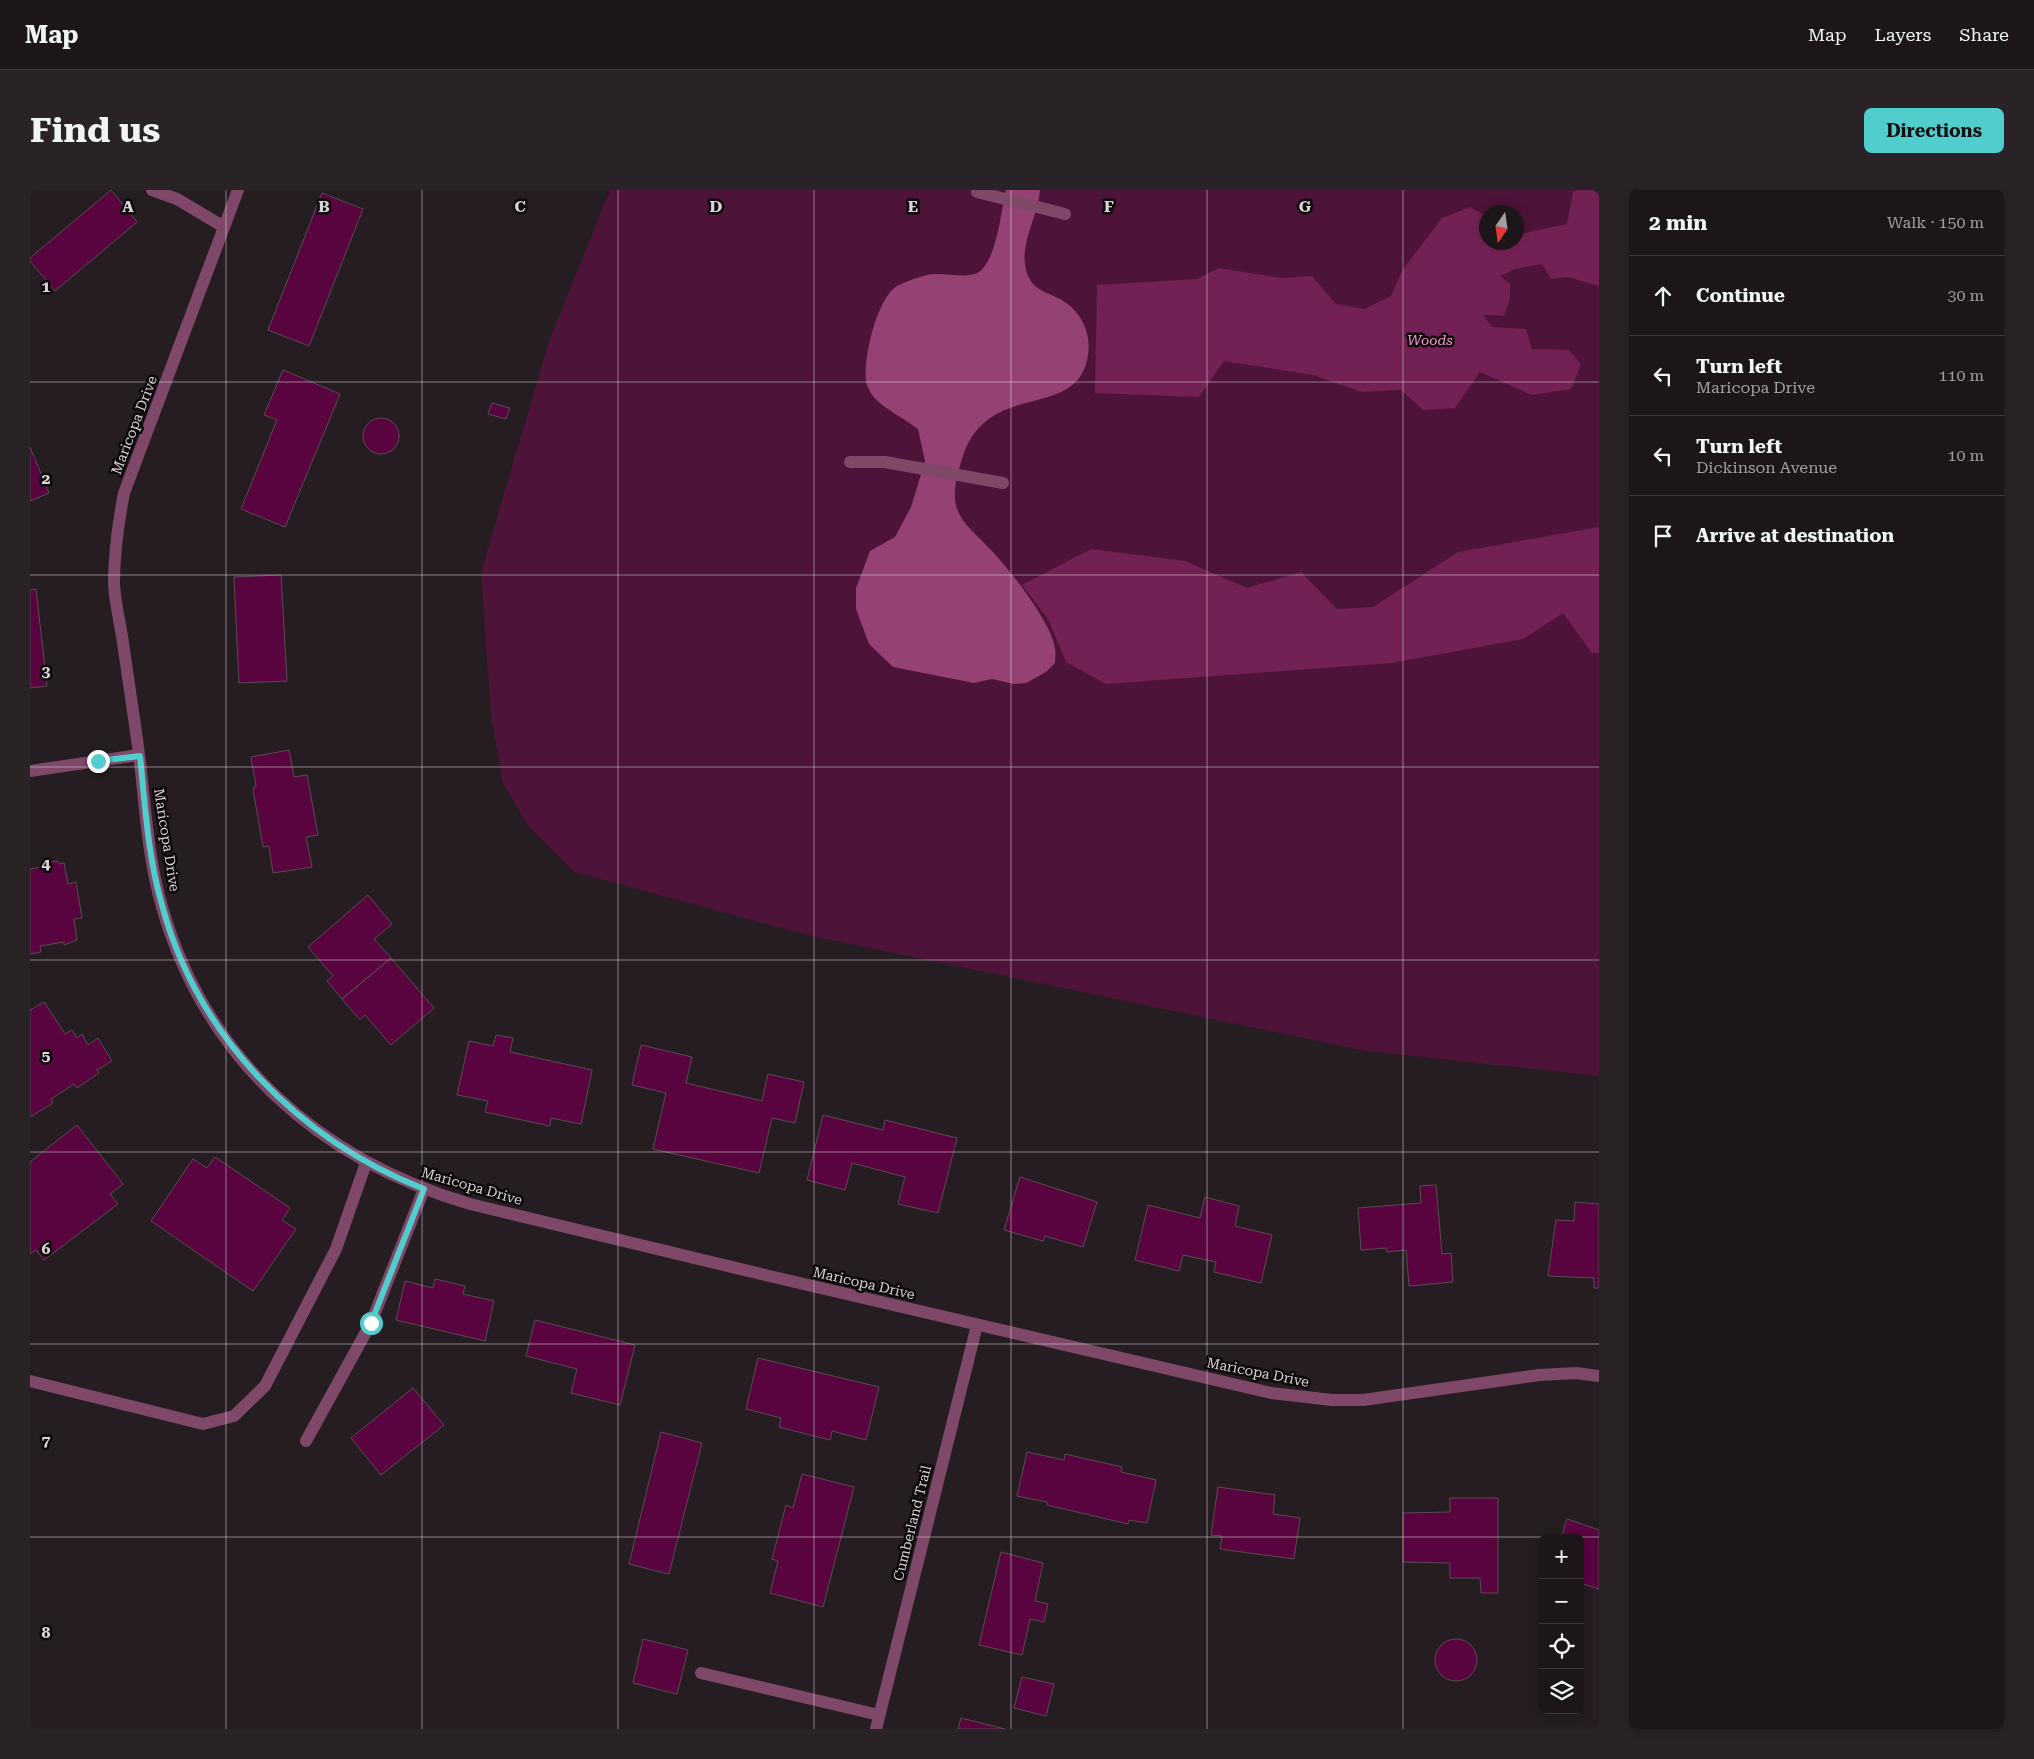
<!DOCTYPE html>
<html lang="en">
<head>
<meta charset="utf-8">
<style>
  :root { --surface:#1c161a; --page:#292327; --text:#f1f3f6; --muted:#a09fa2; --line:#3a3539; --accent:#52cdcd }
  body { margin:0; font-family:"Roboto Serif",serif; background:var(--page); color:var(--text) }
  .controls { position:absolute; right:15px; bottom:15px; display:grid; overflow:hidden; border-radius:8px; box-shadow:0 2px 8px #0003 }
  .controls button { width:45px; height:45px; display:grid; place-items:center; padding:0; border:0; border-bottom:1px solid var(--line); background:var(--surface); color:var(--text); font:25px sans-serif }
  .compass { position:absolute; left:1449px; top:15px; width:45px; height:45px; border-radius:50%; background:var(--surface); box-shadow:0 2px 8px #0003; rotate:193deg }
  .stop { position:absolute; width:15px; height:15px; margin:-11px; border:4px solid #52cdcd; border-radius:50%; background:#fff }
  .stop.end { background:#52cdcd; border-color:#fff; box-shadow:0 1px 5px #0008 }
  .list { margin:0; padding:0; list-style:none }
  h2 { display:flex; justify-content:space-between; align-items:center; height:65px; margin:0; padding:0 20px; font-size:21px }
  h2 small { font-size:16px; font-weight:400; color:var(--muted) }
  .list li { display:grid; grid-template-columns:32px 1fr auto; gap:15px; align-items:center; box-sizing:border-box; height:80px; padding:0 20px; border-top:1px solid var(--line) }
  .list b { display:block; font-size:19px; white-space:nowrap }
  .list p { margin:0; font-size:16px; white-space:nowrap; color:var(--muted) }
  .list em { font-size:16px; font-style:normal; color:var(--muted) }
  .icon { flex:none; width:28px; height:28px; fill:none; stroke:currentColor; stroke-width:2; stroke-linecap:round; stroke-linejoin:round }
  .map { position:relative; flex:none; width:1569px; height:1539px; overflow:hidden; border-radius:8px }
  header { display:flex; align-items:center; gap:30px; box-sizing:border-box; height:70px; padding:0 25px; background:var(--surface); border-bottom:1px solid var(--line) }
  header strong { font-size:24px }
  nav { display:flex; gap:28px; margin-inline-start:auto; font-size:18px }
  .intro { display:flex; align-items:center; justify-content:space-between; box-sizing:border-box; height:120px; padding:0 30px }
  h1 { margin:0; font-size:35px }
  .button { padding:12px 22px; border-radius:8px; background:var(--accent); color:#111; font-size:18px; font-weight:700 }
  main { display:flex; gap:30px; padding:0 30px }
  aside { flex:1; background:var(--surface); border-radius:8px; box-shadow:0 2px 8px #0003 }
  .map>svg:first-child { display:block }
</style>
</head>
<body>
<header>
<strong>Map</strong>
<nav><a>Map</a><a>Layers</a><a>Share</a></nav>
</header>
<div class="intro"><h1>Find us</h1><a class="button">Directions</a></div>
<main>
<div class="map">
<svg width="1569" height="1539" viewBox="0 0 1569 1539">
  <rect width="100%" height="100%" fill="#261d22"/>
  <path fill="#4d1339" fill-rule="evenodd" d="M580 0H1569V886L1336 861 777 745 544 682 498 636 473 593 461 527 451 382 519 151ZM1456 22H1486V52H1456Z"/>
  <path fill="#732155" d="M1547 0H1569V96L1538 87 1521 89 1512 74 1485 79 1470 86 1480 94V109L1474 126 1453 125 1462 137 1496 139 1502 159 1539 160 1551 174 1541 199 1502 205 1450 182 1425 218 1393 220 1371 200 1332 202 1283 185 1194 171 1169 207 1065 203 1067 95 1167 89 1189 78 1251 88 1282 86 1306 114 1334 119 1361 106 1373 79 1412 28 1440 17 1456 26V52H1486L1487 42 1490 44 1537 34 1543 2Z
    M1569 337V463H1562L1533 423 1493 449 1361 473 1076 494 1036 472 1018 429 992 395 1061 359 1155 371 1217 398 1271 382 1307 419 1343 417 1428 362Z"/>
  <path fill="#954174" d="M976 0H1010C1008 30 985 58 999 88 1006 101 1019 103 1030 109 1054 122 1065 150 1055 177 1036 228 955 192 932 269 928 282 924 295 925 309 926 330 948 346 961 360 980 380 1021 432 1025 458 1026 463 1025 468 1025 473L1016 482 996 493 984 494 962 489 944 493 863 477 839 454 826 419V398L840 361 865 347 881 317 895 271 888 239C875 229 851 217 842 205 840 201 836 195 836 191 833 168 847 108 867 96 877 91 893 85 904 84 917 83 938 89 949 82 967 69 971 21 976 0Z"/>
  <path fill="#59033f" stroke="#574d52" d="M81 0 107 32 25 101 0 71V68Z
    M292 3 333 19 279 156 238 140Z
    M253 180 310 204 255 337 211 319 247 230 234 225Z
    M462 213 480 218 476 229 458 224Z
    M333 246a18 18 0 1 1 36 0a18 18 0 1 1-36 0Z
    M0 257 19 303 0 311Z
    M251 385 257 491 209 493 204 387Z
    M6 399 17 496 0 498V400Z
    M259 560 264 587 277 585 288 645 276 647 282 677 243 683 239 656 233 657 223 599 226 596 221 567Z
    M28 671 29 674 34 673 38 694 46 692 52 728 44 729 47 750 34 755V752L10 756 11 762 0 764V679L20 675V672Z
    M338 705 362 734 344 749 361 768 312 809 297 791 303 786 278 757Z
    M361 768 404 818 361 855 335 825 330 830 312 809Z
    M14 812 35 844 42 840 47 848 52 844 58 855 68 848 82 871 67 880 69 883 47 898 44 894 21 909 23 913 0 927V820Z
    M466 845 483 848 480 862 562 880 551 934 521 928 520 936 455 922 458 911 427 905 439 851 463 856Z
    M611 855 662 867 656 893 732 911 738 884 774 892 765 933 742 928 729 983 623 959 636 903 602 895Z
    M793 925 853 940 855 930 927 948 908 1023 868 1014 875 987 822 973 815 1000 777 990Z
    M47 935 93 994 80 1004 88 1014 14 1070 6 1060 0 1064V972Z
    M185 967 260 1018 252 1030 266 1039 223 1101 121 1031 163 969 177 978Z
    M990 987 1067 1012 1053 1057 1015 1046 1013 1051 974 1040Z
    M1406 995 1412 1064 1421 1063 1423 1092 1379 1096 1376 1060 1357 1062 1356 1058 1331 1060 1328 1018 1391 1013 1390 996Z
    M1175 1007 1209 1016 1205 1036 1242 1045 1231 1093 1184 1082 1186 1072 1153 1065 1149 1081 1105 1070 1118 1015 1170 1028Z
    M1545 1012 1569 1014V1098H1564V1088L1518 1086 1526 1030 1544 1031Z
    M405 1089 435 1096 433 1104 464 1111 455 1151 366 1130 375 1091 403 1098Z
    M505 1130 605 1155 590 1215 541 1203 547 1179 496 1166Z
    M728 1168 849 1197 836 1250 802 1241 800 1250 749 1237 751 1228 716 1219Z
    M383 1198 414 1235 351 1285 321 1248Z
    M631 1242 672 1253 639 1384 599 1374Z
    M997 1262 1034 1270 1035 1264 1092 1277 1091 1282 1126 1290 1117 1333 1099 1330 1098 1334 1017 1315V1312L987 1306Z
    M772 1284 824 1297 793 1417 740 1403 748 1371 742 1369 756 1315 763 1318Z
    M1188 1297 1245 1305 1243 1324 1270 1328 1264 1369 1190 1359 1192 1346 1181 1345Z
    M1420 1308H1468V1403H1451L1450 1388H1420V1373L1373 1372V1323L1420 1322Z
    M1537 1329 1569 1340V1399L1550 1393V1348H1531Z
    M971 1362 1013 1373 1005 1411 1018 1414 1014 1432 1000 1429 992 1465 949 1455Z
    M613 1449 658 1460 647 1504 603 1493Z
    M1405 1470a21 21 0 1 1 42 0a21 21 0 1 1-42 0Z
    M992 1487 1024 1494 1016 1526 984 1518Z
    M931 1528 975 1539H928Z"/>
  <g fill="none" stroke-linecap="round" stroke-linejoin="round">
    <path stroke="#7f4868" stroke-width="12" d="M122 0 147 9 194 37
      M208 0 94 303C88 334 84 363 84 394 85 411 89 429 92 446 97 480 102 514 107 549 115 604 116 662 132 717 176 870 290 970 440 1014L735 1085 1241 1203 1302 1210H1333L1509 1185 1546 1183 1569 1186
      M947 2 1035 24
      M820 272H855L973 293
      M0 581 109 565
      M0 1191 173 1234 204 1226 235 1196 306 1059 336 973
      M276 1251 341 1133 394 999
      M671 1483 849 1525
      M846 1539 947 1135"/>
  </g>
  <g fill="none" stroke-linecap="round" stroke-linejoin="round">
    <path stroke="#52cdcd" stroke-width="6" d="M68 571 110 566C115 615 118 667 132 715 167 846 269 950 394 999L341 1133"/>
  </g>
  <path fill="none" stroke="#dad4d7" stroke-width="1" stroke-opacity="0.55" d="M196 0V1539M392 0V1539M588 0V1539M784 0V1539M981 0V1539M1177 0V1539M1373 0V1539M0 192H1569M0 385H1569M0 577H1569M0 770H1569M0 962H1569M0 1154H1569M0 1347H1569"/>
  <g text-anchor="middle" stroke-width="5" stroke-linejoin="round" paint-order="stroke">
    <g font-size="14" font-style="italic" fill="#f99dd2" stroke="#0d090b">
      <text x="1400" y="155">Woods</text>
    </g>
    <g font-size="14" fill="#dad4d7" stroke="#0d090b">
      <text transform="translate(104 235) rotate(-69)" y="5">Maricopa Drive</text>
      <text transform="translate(137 650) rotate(81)" y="5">Maricopa Drive</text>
      <text transform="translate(442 996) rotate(16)" y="5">Maricopa Drive</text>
      <text transform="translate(834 1093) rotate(13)" y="5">Maricopa Drive</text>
      <text transform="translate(1228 1182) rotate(11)" y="5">Maricopa Drive</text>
      <text transform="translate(882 1333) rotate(-76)" y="5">Cumberland Trail</text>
    </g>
  </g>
  <g font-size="16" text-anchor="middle" font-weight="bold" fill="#dad4d7" stroke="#0d090b" stroke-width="5" stroke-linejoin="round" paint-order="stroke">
    <text x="98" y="22">A</text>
    <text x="294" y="22">B</text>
    <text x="490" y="22">C</text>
    <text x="686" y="22">D</text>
    <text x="883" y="22">E</text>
    <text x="1079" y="22">F</text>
    <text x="1275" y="22">G</text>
    <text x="16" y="102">1</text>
    <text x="16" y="294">2</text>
    <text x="16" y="487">3</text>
    <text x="16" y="679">4</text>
    <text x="16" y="871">5</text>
    <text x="16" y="1064">6</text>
    <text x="16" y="1256">7</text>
    <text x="16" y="1448">8</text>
  </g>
</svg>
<div class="controls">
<button>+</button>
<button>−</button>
<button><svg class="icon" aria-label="locate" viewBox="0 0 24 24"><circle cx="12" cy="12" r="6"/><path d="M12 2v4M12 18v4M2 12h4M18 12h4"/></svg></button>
<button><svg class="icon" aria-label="layers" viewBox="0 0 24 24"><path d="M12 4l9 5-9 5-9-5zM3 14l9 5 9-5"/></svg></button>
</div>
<svg class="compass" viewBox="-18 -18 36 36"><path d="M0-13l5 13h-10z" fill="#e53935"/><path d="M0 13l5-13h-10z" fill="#a09fa2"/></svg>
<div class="stop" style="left:341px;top:1133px"></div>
<div class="stop end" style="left:68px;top:571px"></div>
</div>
<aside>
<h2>2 min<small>Walk · 150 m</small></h2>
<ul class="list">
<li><svg class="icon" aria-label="ahead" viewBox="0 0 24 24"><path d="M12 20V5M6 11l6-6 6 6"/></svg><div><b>Continue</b></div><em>30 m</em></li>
<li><svg class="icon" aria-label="left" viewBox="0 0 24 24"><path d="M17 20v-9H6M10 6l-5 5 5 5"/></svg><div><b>Turn left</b><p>Maricopa Drive</p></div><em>110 m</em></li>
<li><svg class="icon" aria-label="left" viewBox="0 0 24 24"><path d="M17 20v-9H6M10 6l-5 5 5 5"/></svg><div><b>Turn left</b><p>Dickinson Avenue</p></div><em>10 m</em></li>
<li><svg class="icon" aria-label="arrive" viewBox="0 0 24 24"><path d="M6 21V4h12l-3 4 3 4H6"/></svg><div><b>Arrive at destination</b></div></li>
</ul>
</aside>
</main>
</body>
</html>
